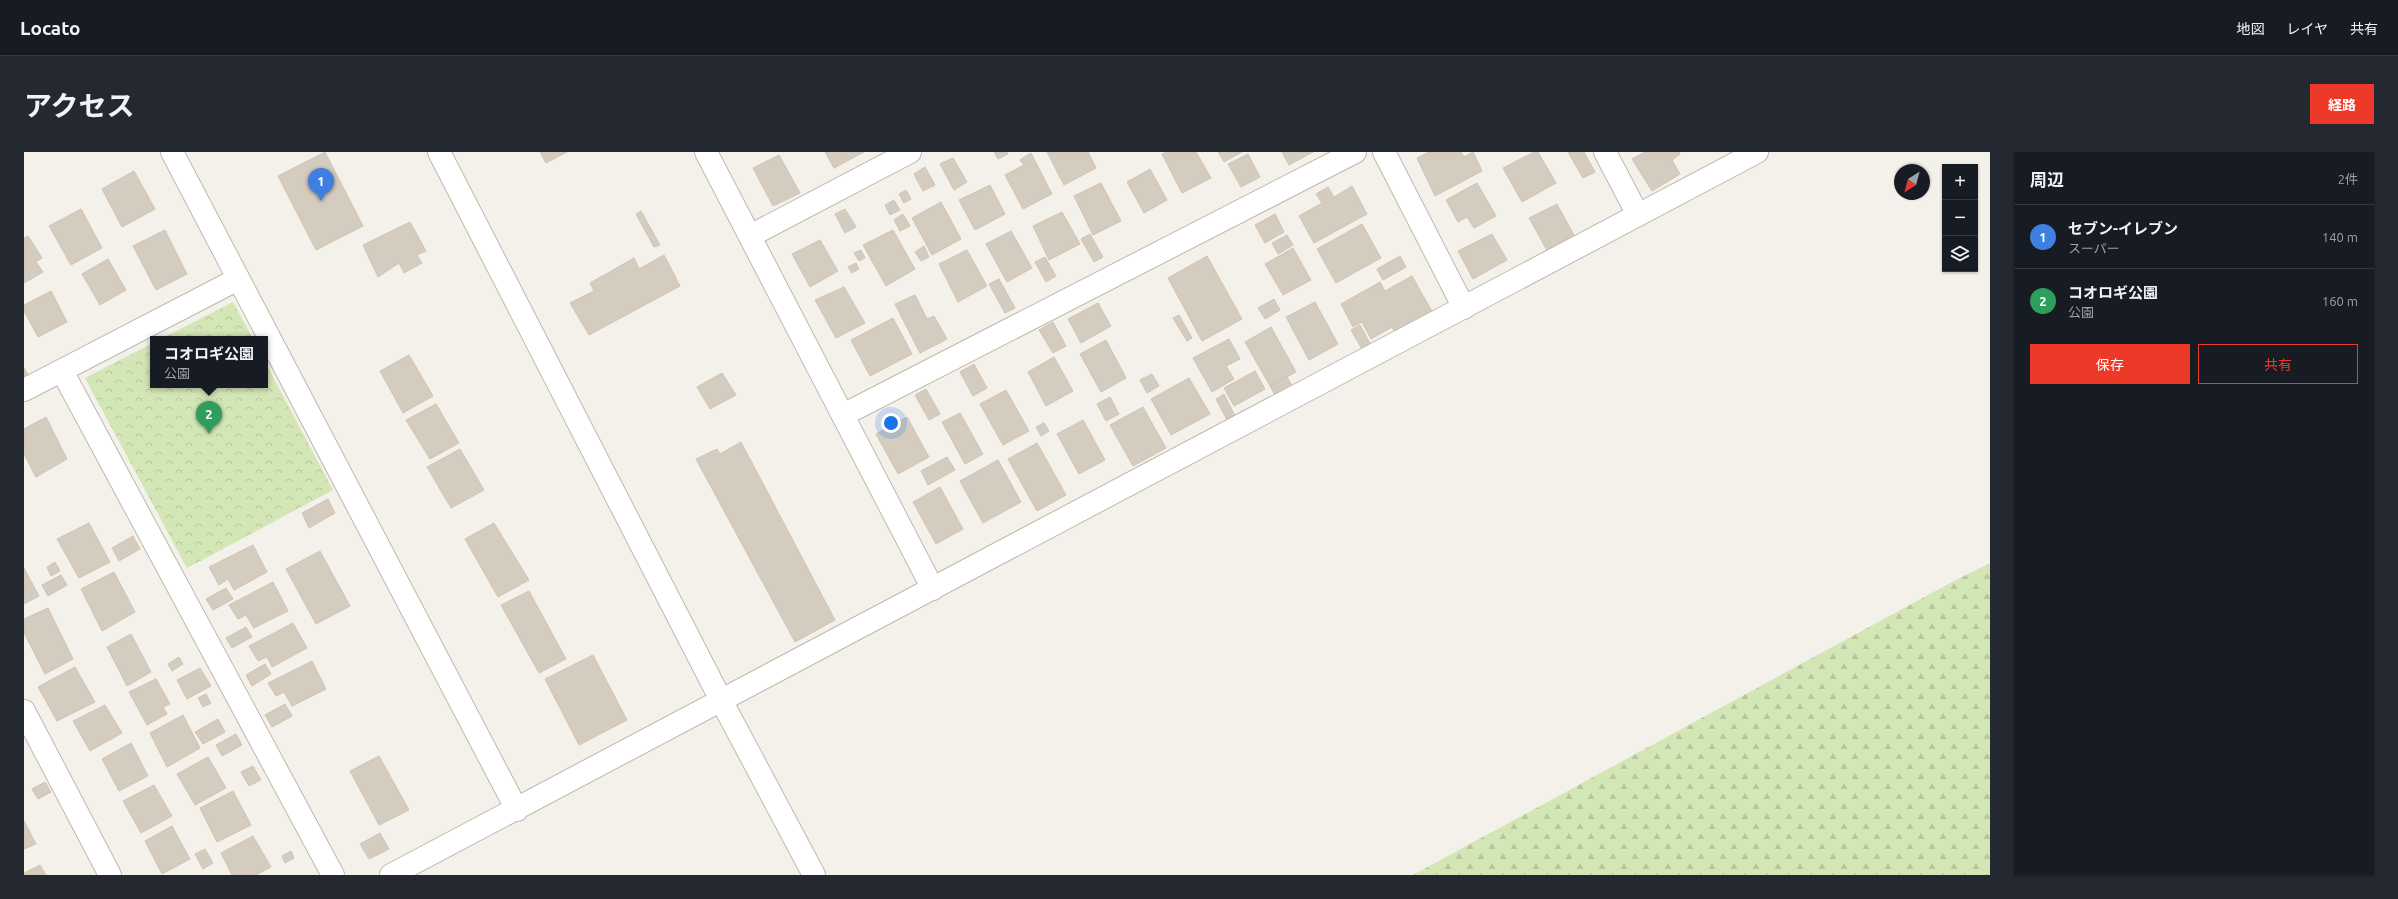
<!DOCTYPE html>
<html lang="ja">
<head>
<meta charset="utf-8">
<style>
  :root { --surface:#171b24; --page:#242831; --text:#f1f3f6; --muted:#9ea1a6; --line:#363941; --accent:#ed3a28 }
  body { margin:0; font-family:Ubuntu,"Noto Sans JP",sans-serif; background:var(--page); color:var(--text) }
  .controls { position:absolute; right:12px; top:12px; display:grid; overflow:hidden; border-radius:0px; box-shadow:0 1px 3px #0004 }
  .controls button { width:36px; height:36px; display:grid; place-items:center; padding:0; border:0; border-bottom:1px solid var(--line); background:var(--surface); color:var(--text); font:20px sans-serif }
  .compass { position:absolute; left:1870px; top:12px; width:36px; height:36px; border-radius:50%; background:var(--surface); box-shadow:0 1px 3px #0004; rotate:216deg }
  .you { position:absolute; left:867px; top:271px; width:14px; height:14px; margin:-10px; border:3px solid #fff; border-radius:50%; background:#1a73e8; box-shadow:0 0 0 6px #1a73e833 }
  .badge { display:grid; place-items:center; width:26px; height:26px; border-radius:50%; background:var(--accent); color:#fff; font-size:13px; font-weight:700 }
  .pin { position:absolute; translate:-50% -33px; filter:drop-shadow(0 1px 2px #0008) }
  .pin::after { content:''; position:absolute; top:21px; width:14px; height:12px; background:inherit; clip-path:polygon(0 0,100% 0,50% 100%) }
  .popup { position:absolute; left:126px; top:184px; width:118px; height:52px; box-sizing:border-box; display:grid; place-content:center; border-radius:0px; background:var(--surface); filter:drop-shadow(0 1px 3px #0005); font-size:13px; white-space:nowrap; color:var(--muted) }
  .popup b { font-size:15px; color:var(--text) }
  .popup::after { content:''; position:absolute; left:50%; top:100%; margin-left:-8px; border:8px solid transparent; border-top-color:var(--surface) }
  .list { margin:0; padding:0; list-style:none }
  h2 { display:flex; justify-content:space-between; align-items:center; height:52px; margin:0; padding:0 16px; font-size:17px }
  h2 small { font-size:13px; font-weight:400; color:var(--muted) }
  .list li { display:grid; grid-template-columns:26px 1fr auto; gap:12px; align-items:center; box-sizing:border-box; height:64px; padding:0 16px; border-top:1px solid var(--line) }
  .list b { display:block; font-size:15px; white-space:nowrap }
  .list p { margin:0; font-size:13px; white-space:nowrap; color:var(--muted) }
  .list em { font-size:13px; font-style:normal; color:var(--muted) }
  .actions { display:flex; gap:8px; padding:12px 16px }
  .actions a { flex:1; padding:9px 0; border:1px solid var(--accent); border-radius:0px; text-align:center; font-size:14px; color:var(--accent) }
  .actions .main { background:var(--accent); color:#fff }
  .icon { flex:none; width:22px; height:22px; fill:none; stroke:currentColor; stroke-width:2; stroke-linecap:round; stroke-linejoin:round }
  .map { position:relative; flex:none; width:1966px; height:723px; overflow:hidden; border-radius:0px }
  header { display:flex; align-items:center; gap:24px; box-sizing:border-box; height:56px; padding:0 20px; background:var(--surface); border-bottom:1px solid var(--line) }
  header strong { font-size:19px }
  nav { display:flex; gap:22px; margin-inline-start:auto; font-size:14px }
  .intro { display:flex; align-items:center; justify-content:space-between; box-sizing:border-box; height:96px; padding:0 24px }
  h1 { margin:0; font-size:28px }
  .button { padding:10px 18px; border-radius:0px; background:var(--accent); color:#fff; font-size:14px; font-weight:700 }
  main { display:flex; gap:24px; padding:0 24px }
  aside { flex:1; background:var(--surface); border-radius:0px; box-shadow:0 1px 3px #0004 }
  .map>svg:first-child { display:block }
</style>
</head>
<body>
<header>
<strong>Locato</strong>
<nav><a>地図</a><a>レイヤ</a><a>共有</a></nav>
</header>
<div class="intro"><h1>アクセス</h1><a class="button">経路</a></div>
<main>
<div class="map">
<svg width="1966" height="723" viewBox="0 0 1966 723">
  <defs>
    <pattern id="forest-firs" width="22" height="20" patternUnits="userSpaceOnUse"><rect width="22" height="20" fill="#d3e6b6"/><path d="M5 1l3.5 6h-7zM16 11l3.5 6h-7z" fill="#b7c69d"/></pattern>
    <pattern id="park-crowns" width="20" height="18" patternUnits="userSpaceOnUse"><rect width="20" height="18" fill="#d3e6b6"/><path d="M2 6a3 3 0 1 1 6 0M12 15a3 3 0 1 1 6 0" fill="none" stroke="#b7c69d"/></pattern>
  </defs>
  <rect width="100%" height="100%" fill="#f4f0ea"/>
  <path fill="url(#forest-firs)" d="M1966 411V723H1389L1928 430Z"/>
  <path fill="url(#park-crowns)" d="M209 150 229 187H137Z
    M129 191V233H241V210L309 338 163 416 61 226Z"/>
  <path fill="#d5ccc0" stroke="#d0c3b4" d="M301 0 339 74 292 98 254 24Z
    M516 0H543L522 11Z
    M801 0H840L810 16Z
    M970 0H983L984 2 974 7Z
    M1023 0H1064L1072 16 1040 33Z
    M1143 0H1172L1187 26 1158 41 1138 2Z
    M1194 0H1218L1200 10Z
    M1258 0H1289L1265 13Z
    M1405 0H1437L1440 5 1449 0 1458 19 1411 44 1393 6Z
    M1510 0H1514L1532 31 1498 50 1479 16Z
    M1544 0H1560L1571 20 1559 26Z
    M1621 0H1655L1656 2 1648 8 1656 22 1628 39 1608 7Z
    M1007 1 1028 42 999 57 981 23 1000 13 996 8Z
    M1224 2 1236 25 1217 35 1204 12Z
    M755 3 776 41 749 54 729 16Z
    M929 6 943 30 930 38 916 12Z
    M901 15 911 33 899 39 890 22Z
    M1126 17 1143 48 1120 61 1103 30Z
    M110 19 131 57 98 75 78 37Z
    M1077 31 1097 69 1069 83 1050 44Z
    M1453 31 1472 64 1450 76 1443 65 1434 70 1422 48Z
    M966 33 981 62 951 78 935 48Z
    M1328 34 1343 62 1290 91 1275 64 1298 51 1292 42 1304 35 1310 45Z
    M882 38 887 47 880 51 875 42Z
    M870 48 876 58 866 63 861 53Z
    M917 50 937 87 908 103 888 66Z
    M1533 52 1552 87 1525 102 1505 66Z
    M57 57 78 96 47 113 25 74Z
    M821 57 832 75 821 81 811 62Z
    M617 59 636 93 630 95 612 62Z
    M1038 60 1056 92 1025 108 1009 74Z
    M879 62 886 74 876 79 870 68Z
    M1251 62 1260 80 1241 91 1231 73Z
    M386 70 402 99 393 103 398 111 380 121 375 111 354 125 339 93Z
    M1338 72 1357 106 1312 131 1293 97Z
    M141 78 163 122 132 138 109 94Z
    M869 78 891 117 862 134 839 93Z
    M987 79 1008 116 983 130 962 92Z
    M1066 82 1079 105 1070 110 1057 87Z
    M1468 82 1483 108 1449 127 1434 99Z
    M1263 83 1269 93 1254 102 1248 91Z
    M4 84 18 106 12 110 19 120 0 131V86Z
    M796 88 814 119 786 135 768 102Z
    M900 94 905 105 897 109 891 100Z
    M1269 96 1287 128 1259 143 1241 112Z
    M837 98 841 106 835 109 830 101Z
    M943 98 963 134 934 150 915 112Z
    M640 103 656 134 565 183 546 151 570 139 566 131 610 106 615 117Z
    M1183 104 1218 167 1178 189 1144 126Z
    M1376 104 1382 115 1359 128 1353 117Z
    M1021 105 1032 124 1022 130 1011 110Z
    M84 107 102 138 76 153 58 122Z
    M832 111 835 117 828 121 824 115Z
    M1388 124 1410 163 1373 184 1368 175 1347 187 1338 170 1329 175 1317 152 1356 130 1361 139Z
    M975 127 991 156 981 161 965 132Z
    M820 135 841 171 812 186 791 148Z
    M27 139 43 170 14 185 0 159V153Z
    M891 143 903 167 910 164 923 187 896 201 871 152Z
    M1250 147 1256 158 1241 167 1234 156Z
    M1291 150 1314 192 1285 208 1262 165Z
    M1074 151 1087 174 1057 191 1044 167Z
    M1155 163 1168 186 1163 189 1149 166Z
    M869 166 888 202 846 224 827 188Z
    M1029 170 1042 194 1029 201 1015 178Z
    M1336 173 1347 193 1338 197 1327 178Z
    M1247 175 1272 220 1246 234 1221 190Z
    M1205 187 1216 207 1202 214 1210 227 1188 240 1169 206Z
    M1082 188 1102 226 1077 240 1056 202Z
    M385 203 409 244 379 261 356 219Z
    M1030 205 1049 239 1022 254 1004 220Z
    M950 212 963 236 949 244 936 220Z
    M0 216 5 224 0 227Z
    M1231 219 1241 237 1210 254 1200 236Z
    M698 221 712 243 686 257 673 235Z
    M1128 222 1135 234 1123 241 1116 228Z
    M1263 225 1269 236 1252 245 1246 234Z
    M1165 226 1186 262 1147 283 1127 247Z
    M902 237 916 262 905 268 891 243Z
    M982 238 1005 279 979 293 956 252Z
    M1200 242 1212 266 1204 270 1192 247Z
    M1086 245 1095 262 1082 269 1073 252Z
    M412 252 435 291 406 307 382 268Z
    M1119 255 1142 296 1109 314 1086 273Z
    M936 261 959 302 941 312 918 270Z
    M22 265 43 307 12 325 0 302V277Z
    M883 265 905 305 874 322 852 282Z
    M1059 268 1081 308 1055 322 1033 282Z
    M1020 271 1025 279 1017 284 1012 275Z
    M717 290 811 468 771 490 672 307 693 297 696 302Z
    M1013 291 1042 343 1013 359 984 307Z
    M436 297 460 338 427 356 403 315Z
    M923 305 931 318 904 333 897 319Z
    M974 308 997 350 959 371 936 329Z
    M916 335 939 377 912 392 889 350Z
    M304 347 311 361 285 376 278 361Z
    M65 371 86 410 55 426 33 387Z
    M470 371 505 428 474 445 441 387Z
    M109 384 116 397 95 409 88 396Z
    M229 393 243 420 210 438 204 427 195 433 185 415Z
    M296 399 326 454 292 472 262 417Z
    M31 410 36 419 27 424 23 415Z
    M0 416 15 444 0 452Z
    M90 420 111 460 78 479 57 437Z
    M37 423 43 433 24 444 18 433Z
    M249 430 264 459 230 476 222 463 214 467 205 453Z
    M202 436 209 447 189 458 182 447Z
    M505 439 542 507 515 521 477 453Z
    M24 456 49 507 21 522 0 481V467Z
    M269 471 283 496 248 515 243 505 234 509 225 494Z
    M222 475 228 485 208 496 202 486Z
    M107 482 127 520 103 534 83 495Z
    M569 503 603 568 555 593 521 527Z
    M155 505 159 512 148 519 144 512Z
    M288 509 302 537 268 554 260 540 252 544 244 531Z
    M241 512 247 522 228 534 222 523Z
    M51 515 71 550 33 569 14 535Z
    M176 516 187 534 163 547 153 528Z
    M132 527 146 552 139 555 143 562 123 573 105 540Z
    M182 542 187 551 179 555 174 546Z
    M261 552 268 564 248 575 241 563Z
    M81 553 98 581 66 599 49 569Z
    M159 563 176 596 143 615 126 581Z
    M194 567 201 580 179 592 171 580Z
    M212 582 218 593 198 604 192 593Z
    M107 591 124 624 95 639 78 607Z
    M355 604 385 658 355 673 326 619Z
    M184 605 202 636 171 653 153 622Z
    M229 614 237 628 225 634 217 620Z
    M21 630 27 640 14 647 8 637Z
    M130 633 148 664 117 681 99 649Z
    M209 639 227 673 193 690 176 656Z
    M0 669 12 692 0 697Z
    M148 674 166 707 138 722 121 689Z
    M356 681 365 697 345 707 336 692Z
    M229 684 247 715 232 723H208L197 701Z
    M181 697 189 711 179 717 171 702Z
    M267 699 270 706 261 711 258 704Z
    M16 713 22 723H0V721Z"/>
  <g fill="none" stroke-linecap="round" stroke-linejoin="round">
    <g stroke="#bfb8ad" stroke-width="24">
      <path id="minor" d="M148 0 493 658
        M415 0 698 550 790 723
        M682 0 909 437
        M1360 0 1440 156
        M1581 0 1614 63
        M726 84 886 0
        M38 219 309 723
        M0 238 214 127
        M819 263 1331 0
        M0 559 86 723
        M367 723 1733 0"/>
    </g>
    <use href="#minor" stroke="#fff" stroke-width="22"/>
  </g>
</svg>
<div class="controls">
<button>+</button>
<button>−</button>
<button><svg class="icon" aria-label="layers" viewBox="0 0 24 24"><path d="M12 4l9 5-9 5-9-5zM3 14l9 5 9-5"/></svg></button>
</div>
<svg class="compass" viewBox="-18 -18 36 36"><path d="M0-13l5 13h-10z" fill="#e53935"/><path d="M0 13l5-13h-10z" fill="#9ea1a6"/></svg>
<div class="you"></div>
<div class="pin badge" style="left:297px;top:49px;background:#3f7fe0">1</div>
<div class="pin badge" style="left:185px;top:282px;background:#2e9e5b">2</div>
<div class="popup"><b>コオロギ公園</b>公園</div>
</div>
<aside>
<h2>周辺<small>2件</small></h2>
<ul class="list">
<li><span class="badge" style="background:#3f7fe0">1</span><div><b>セブン-イレブン</b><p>スーパー</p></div><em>140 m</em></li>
<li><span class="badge" style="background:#2e9e5b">2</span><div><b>コオロギ公園</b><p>公園</p></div><em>160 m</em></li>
</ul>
<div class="actions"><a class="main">保存</a><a>共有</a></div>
</aside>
</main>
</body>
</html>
